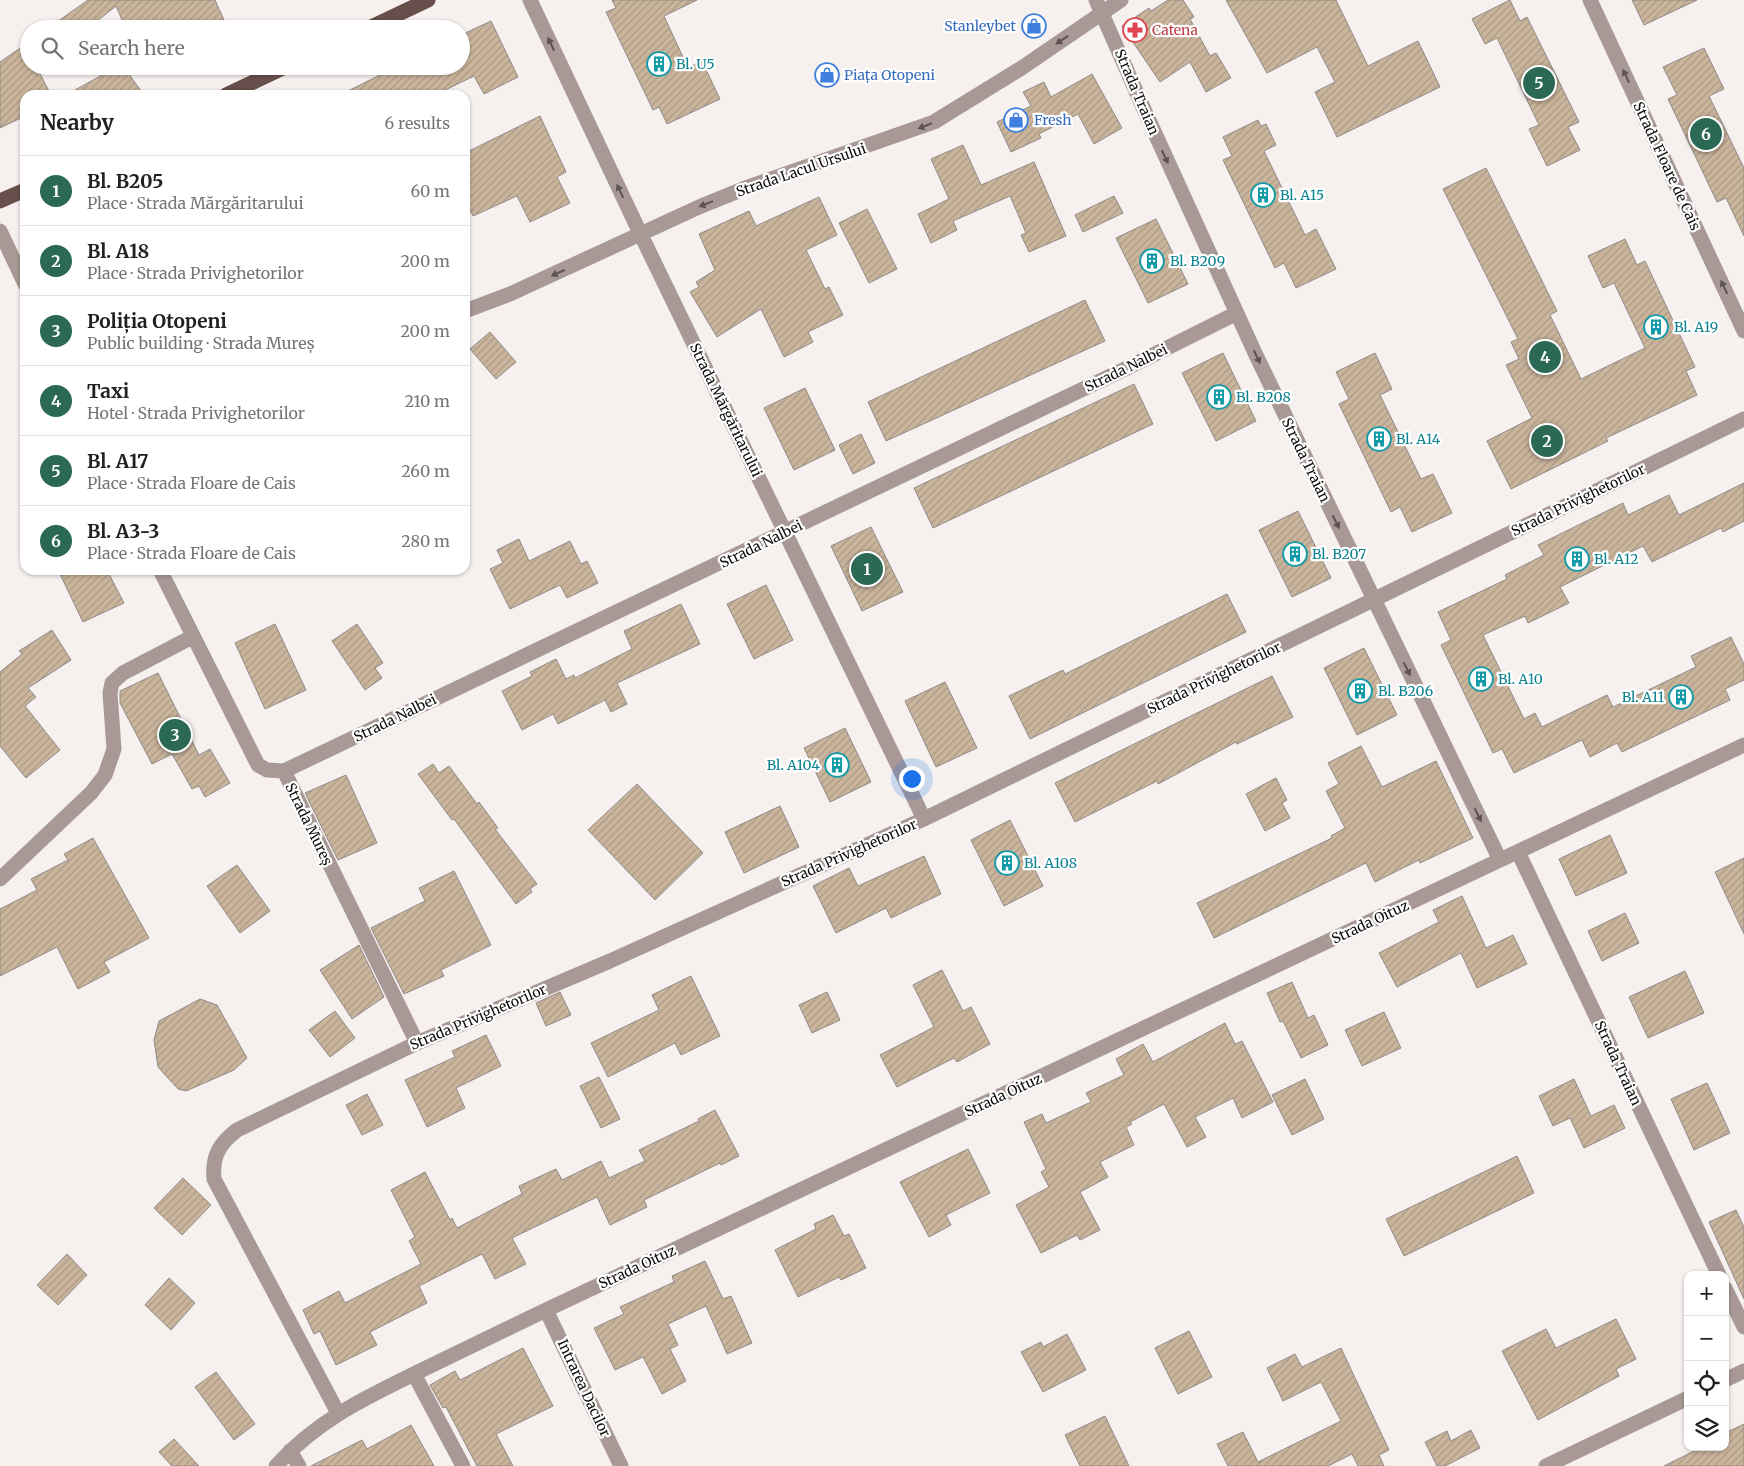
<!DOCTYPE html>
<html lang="en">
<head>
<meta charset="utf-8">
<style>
  :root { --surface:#fff; --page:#f2f2f2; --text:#202124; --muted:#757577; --line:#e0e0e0; --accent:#2c6954 }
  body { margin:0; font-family:Merriweather,serif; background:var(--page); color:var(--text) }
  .controls { position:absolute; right:15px; bottom:15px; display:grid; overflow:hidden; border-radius:10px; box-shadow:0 1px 4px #0004 }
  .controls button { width:45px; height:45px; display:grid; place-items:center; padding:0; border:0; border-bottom:1px solid var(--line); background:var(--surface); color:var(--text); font:25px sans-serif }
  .you { position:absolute; left:911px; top:778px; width:18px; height:18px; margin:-12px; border:4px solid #fff; border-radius:50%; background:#1a73e8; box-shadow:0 0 0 8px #1a73e833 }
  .badge { display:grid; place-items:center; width:32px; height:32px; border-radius:50%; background:var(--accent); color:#fff; font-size:16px; font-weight:700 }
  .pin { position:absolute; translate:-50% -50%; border:2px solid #fff; box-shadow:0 1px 5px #0006 }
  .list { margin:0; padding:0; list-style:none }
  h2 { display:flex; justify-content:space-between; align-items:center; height:65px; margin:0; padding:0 20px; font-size:21px }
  h2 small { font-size:16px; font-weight:400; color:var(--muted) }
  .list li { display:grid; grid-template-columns:32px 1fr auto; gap:15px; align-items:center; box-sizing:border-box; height:70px; padding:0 20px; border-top:1px solid var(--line) }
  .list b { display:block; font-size:19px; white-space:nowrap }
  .list p { margin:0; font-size:16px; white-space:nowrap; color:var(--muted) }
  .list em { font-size:16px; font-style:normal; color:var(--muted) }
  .icon { flex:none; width:28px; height:28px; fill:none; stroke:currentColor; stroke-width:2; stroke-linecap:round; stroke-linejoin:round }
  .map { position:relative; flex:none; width:1744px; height:1466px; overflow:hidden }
  .search { position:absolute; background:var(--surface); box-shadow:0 1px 4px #0004; left:20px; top:20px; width:450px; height:55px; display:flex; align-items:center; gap:12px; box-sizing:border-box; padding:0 18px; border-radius:28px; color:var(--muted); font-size:19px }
  .panel { position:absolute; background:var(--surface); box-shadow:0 1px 4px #0004; left:20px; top:90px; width:450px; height:485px; border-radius:15px }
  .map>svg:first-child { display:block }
</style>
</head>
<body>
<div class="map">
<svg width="1744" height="1466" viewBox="0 0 1744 1466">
  <defs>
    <pattern id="building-hatch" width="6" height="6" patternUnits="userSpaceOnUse" patternTransform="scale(1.25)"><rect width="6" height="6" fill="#cab49c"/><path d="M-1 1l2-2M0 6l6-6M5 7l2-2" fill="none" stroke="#ac9a85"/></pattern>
  </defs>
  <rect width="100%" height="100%" fill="#f6f1ee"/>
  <path fill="url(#building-hatch)" stroke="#8f8b88" d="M88 0H215L224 20 205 29H126L116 6 87 29H47Z
    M612 0H697L664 16 688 68 702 61 720 99 667 124 659 107 653 110 606 12 616 8Z
    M1168 0H1183L1194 17 1190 19 1210 56 1216 53 1231 78 1206 92 1190 62 1160 82 1122 26 1149 8 1151 11Z
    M1226 0H1336L1368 66 1418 41 1440 87 1337 137 1315 92 1335 82 1317 47 1267 73Z
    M1510 0 1520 21 1527 17 1579 122 1568 127 1580 150 1547 166 1529 129 1539 125 1497 38 1485 44 1472 19Z
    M1632 0H1697L1644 25Z
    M491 21 518 77 484 94 474 76 435 95H340L398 66H461V35Z
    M29 42V66H36L51 95H25V116L0 128V62Z
    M1704 48 1724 89 1709 96 1744 168V236L1726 198 1717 202 1668 99 1677 95 1663 67Z
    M98 66H123L144 95H66L104 74Z
    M1092 74 1122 128 1094 144 1078 114 1039 134 1041 138 1011 152 997 122 1031 106 1023 92 1044 82 1051 97Z
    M540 116 566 172 557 177 570 203 530 222 517 196 473 216 465 199V153Z
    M1258 120 1261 126 1266 124 1276 145 1264 151 1305 235 1316 229 1336 269 1296 288 1284 263 1275 268 1223 160 1232 156 1223 137Z
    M963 145 981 185 1034 162 1066 236 1029 252 1021 235 1026 233 1010 196 953 221 957 230 931 243 918 214 949 199 931 159Z
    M1486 168 1557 311 1550 315 1581 379 1645 348 1614 283 1603 288 1588 256 1625 239 1637 265 1645 261 1695 367 1686 371 1697 395 1606 438 1608 441 1511 489 1487 441 1532 418 1506 365 1519 359 1511 342 1518 339 1443 189Z
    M1114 196 1123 213 1083 232 1075 215Z
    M819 197 837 235 806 250 825 289 829 287 843 315 808 332 813 342 784 357 761 309 717 337 690 292 699 287 696 282 715 270 699 234 749 211 756 226Z
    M867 209 897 269 869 283 839 223Z
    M1156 219 1188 284 1148 303 1116 238Z
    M1085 300 1105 341 886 441 868 402Z
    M490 332 516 362 496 379 470 349Z
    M1223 353 1256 421 1216 441 1182 373Z
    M1375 353 1392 389 1380 395 1421 479 1433 474 1452 513 1412 532 1400 507 1391 512 1339 404 1349 399 1336 372Z
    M1134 384 1153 424 933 528 914 488Z
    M805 388 835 450 794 470 764 408Z
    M861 434 875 463 853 474 839 445Z
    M1744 483V521L1723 532 1721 528 1652 562 1643 546 1560 587 1569 603 1528 623 1525 616 1483 635 1524 719 1535 713 1542 727 1607 695 1613 707 1696 667 1691 656 1731 637 1744 664V680L1725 689 1730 700 1622 752 1617 743 1590 757 1582 740 1514 773 1502 749 1493 753 1441 645 1451 640 1438 612 1507 579 1505 575 1544 555 1538 545 1623 503 1628 515 1669 495 1679 515Z
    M1298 511 1331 578 1292 597 1259 530Z
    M871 527 903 592 862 611 831 546Z
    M519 539 529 561 570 541 581 564 587 561 598 583 567 598 560 585 510 609 490 569 503 563 497 550Z
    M58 570H107L124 603 83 622Z
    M766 585 793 640 754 659 727 604Z
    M1227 594 1246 632 1030 739 1009 696 1063 670 1065 674Z
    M681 604 700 644 617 683 627 704 611 712 605 700 558 724 553 714 522 730 502 691 532 676 530 672 556 659 566 679 574 675 575 678 632 649 624 631Z
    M275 624 306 690 265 709 235 643Z
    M357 624 383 663 375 668 382 678 365 690 332 641Z
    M52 630 71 660 28 688 36 697 25 706 60 750 26 778 0 746V672L22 654 19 651Z
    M1364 648 1397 715 1357 735 1324 668Z
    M158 673 199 755 210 749 230 783 205 797 199 786 192 789 172 754 152 764 120 703V691Z
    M1272 676 1293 717 1237 744 1236 742 1158 784 1157 781 1075 822 1055 783Z
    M945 682 977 748 936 767 905 701Z
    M845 728 871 782 830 802 804 748Z
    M1361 746 1382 787 1436 761 1473 838 1420 863 1419 860 1375 882 1366 863 1214 938 1197 903 1332 838 1331 836 1345 828 1326 791 1339 784 1328 763Z
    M433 764 439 773 449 766 477 804 479 802 498 828 495 829 537 884 530 889 532 892 516 904 454 819 452 820 418 774Z
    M346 775 377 843 338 860 305 793Z
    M1276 778 1287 800 1282 803 1290 818 1265 831 1246 794Z
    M637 784 703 853 655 900 588 830Z
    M780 806 799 847 744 873 725 832Z
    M1010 820 1043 886 1004 906 971 840Z
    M1610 835 1627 873 1576 896 1559 859Z
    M93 838 149 938 104 962 110 972 78 989 57 947 0 976V909L37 890 31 879 68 860 64 854Z
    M924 856 941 894 891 918 886 908 836 933 813 886 849 868 858 886Z
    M1744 858V934L1715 872Z
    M237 865 270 911 240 933 207 886Z
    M454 871 491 945 441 970 444 976 404 994 371 928 425 901 419 888Z
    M1462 896 1486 948 1513 935 1527 964 1477 988 1461 953 1397 987 1379 953 1439 922 1433 910Z
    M1625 913 1639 943 1602 961 1588 931Z
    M359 945 384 997 352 1019 320 970Z
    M942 970 963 1011 971 1007 990 1044 957 1062 954 1058 897 1087 880 1055 934 1027 913 985Z
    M1685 971 1704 1013 1648 1038 1629 997Z
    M691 976 720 1036 681 1055 675 1043 608 1077 591 1043 659 1010 652 995Z
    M1292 982 1308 1018 1314 1015 1328 1045 1301 1058 1283 1021 1280 1022 1267 993Z
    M560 992 571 1015 546 1026 536 1003Z
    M827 992 840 1020 812 1033 799 1005Z
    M200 999 217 1005 247 1058 234 1070 186 1091 178 1089 158 1067 154 1040 159 1021Z
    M335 1011 355 1038 330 1057 309 1030Z
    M1384 1012 1401 1048 1362 1066 1345 1030Z
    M1225 1023 1235 1044 1242 1041 1273 1102 1242 1118 1233 1098 1195 1117 1206 1137 1187 1147 1164 1104 1130 1122 1132 1124 1126 1127 1134 1145 1100 1162 1108 1177 1080 1192 1100 1230 1080 1240 1077 1235 1041 1253 1016 1205 1049 1187 1041 1172 1046 1169 1024 1122 1042 1114 1046 1123 1091 1102 1086 1093 1124 1075 1116 1059 1143 1044 1153 1062Z
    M486 1035 501 1066 456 1088 465 1108 427 1127 405 1080 455 1057 452 1051Z
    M599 1077 620 1119 601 1128 580 1086Z
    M1305 1079 1324 1119 1292 1135 1272 1095Z
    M1574 1079 1591 1116 1614 1105 1625 1128 1584 1148 1570 1118 1553 1126 1539 1096Z
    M1707 1083 1730 1133 1694 1150 1671 1099Z
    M367 1094 383 1125 362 1135 346 1105Z
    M715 1110 739 1156 721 1165 720 1163 644 1200 647 1207 610 1225 597 1197 512 1238 526 1264 495 1279 482 1254 419 1286 427 1303 370 1332 377 1345 336 1365 320 1331 314 1334 303 1310 339 1291 345 1303 421 1264 409 1241 415 1237 391 1190 425 1172 450 1220 452 1218 457 1228 522 1194 519 1186 556 1169 562 1180 601 1161 609 1178 645 1161 639 1150 699 1121 698 1119Z
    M968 1149 990 1193 946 1215 951 1225 929 1237 900 1182Z
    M1517 1156 1534 1193 1404 1256 1386 1219Z
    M183 1178 211 1205 182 1235 154 1208Z
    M1736 1210 1744 1227V1299L1709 1222Z
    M833 1215 844 1236 849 1234 866 1268 841 1280 839 1277 798 1297 775 1250 816 1229 814 1224Z
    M67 1254 87 1275 58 1305 37 1285Z
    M705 1261 723 1299 731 1296 752 1343 727 1354 706 1306 668 1324 678 1345 670 1349 686 1381 662 1394 643 1357 615 1370 594 1328 624 1314 620 1307 674 1282 672 1276Z
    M169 1278 195 1303 171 1330 145 1305Z
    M1616 1319 1636 1359 1616 1369 1619 1376 1538 1420 1502 1351 1546 1329 1556 1348Z
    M1189 1331 1212 1377 1178 1394 1155 1348Z
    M1067 1334 1086 1370 1043 1392 1021 1352 1041 1342 1043 1347Z
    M523 1348 553 1406 496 1434 513 1466H477L446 1407 443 1408 430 1385 455 1371 460 1380Z
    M1341 1348 1389 1450 1379 1455 1384 1466H1358L1352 1454 1328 1466H1228L1217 1444 1243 1432 1258 1462 1341 1421 1321 1382 1283 1401 1267 1368 1295 1354 1302 1367Z
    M216 1372 255 1424 234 1440 195 1387Z
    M1105 1416 1129 1466H1080L1065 1435Z
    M1744 1424V1466H1664L1702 1447H1725V1433Z
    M411 1425 434 1466H311L362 1440 367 1449Z
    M1471 1430 1480 1448 1445 1466H1437L1425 1442 1447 1431 1451 1441Z
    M174 1439 199 1466H172L159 1452Z"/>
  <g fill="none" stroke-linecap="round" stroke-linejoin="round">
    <path stroke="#a89896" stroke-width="15" d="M530 0 641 235 924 819
      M1096 0 1143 107 1255 353 1500 860
      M1590 0 1744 331
      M0 231 25 284
      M465 311 510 294 699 207 748 187 934 122 1020 69 1121 0
      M160 570 258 765 267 770 284 771 1125 369 1237 313
      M284 771 417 1043
      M1518 852 1719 1275
      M0 879 91 793 105 775 114 749 110 693 112 683 123 673 192 637
      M1725 1288 1744 1327
      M546 1310 621 1466
      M414 1374 463 1466
      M1725 1380 1744 1371
      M338 1413 214 1179C212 1156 219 1144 237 1130L417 1043 610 961 924 819 1744 419
      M290 1451 299 1466
      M276 1466C318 1419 367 1397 422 1370 464 1350 505 1330 546 1310L1744 745
      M1546 1466 1688 1398"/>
    <path stroke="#694f4c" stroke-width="15" d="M367 29 428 0
      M226 95 287 66
      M0 201 25 190"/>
  </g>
  <defs><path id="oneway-solid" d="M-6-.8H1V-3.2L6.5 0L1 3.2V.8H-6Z" transform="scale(1.25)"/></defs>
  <g fill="#5c5352">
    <use href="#oneway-solid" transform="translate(1062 40) rotate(146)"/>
    <use href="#oneway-solid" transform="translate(551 44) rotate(-115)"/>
    <use href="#oneway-solid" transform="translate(1626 76) rotate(-115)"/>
    <use href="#oneway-solid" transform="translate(925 126) rotate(158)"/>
    <use href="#oneway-solid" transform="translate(1165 157) rotate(65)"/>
    <use href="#oneway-solid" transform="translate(620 191) rotate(-115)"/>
    <use href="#oneway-solid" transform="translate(706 204) rotate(158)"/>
    <use href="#oneway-solid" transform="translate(558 273) rotate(156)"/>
    <use href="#oneway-solid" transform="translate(1724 287) rotate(-115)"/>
    <use href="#oneway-solid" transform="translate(1257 357) rotate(65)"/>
    <use href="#oneway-solid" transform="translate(1336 522) rotate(64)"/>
    <use href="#oneway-solid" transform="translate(1407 669) rotate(64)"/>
    <use href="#oneway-solid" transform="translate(1478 815) rotate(64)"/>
  </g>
  <defs>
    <g id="shop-ring" transform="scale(1.25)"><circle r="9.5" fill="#fff" stroke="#3f7fe0" stroke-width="1.5"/><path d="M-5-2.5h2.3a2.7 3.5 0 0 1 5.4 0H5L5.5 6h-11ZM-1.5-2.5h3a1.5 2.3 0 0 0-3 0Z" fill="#3f7fe0"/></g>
    <g id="pharmacy-ring" transform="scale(1.25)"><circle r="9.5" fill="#fff" stroke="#e0444e" stroke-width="1.5"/><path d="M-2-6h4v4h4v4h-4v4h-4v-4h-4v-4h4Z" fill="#e0444e"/></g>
    <g id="building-ring" transform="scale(1.25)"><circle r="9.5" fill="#fff" stroke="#0f9aa8" stroke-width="1.5"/><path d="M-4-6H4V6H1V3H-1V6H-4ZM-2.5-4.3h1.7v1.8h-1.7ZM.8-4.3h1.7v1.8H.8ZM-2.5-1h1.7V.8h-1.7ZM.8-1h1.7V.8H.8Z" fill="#0f9aa8"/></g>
  </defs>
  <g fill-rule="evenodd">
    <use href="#shop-ring" x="1034" y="26"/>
    <use href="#pharmacy-ring" x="1135" y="30"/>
    <use href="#building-ring" x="659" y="64"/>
    <use href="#shop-ring" x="827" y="75"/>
    <use href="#shop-ring" x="1016" y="120"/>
    <use href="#building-ring" x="1263" y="195"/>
    <use href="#building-ring" x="1152" y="261"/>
    <use href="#building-ring" x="1656" y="327"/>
    <use href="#building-ring" x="1219" y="397"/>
    <use href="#building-ring" x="1379" y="439"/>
    <use href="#building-ring" x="1295" y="554"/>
    <use href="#building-ring" x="1577" y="559"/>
    <use href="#building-ring" x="1481" y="679"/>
    <use href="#building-ring" x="1360" y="691"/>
    <use href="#building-ring" x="1681" y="697"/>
    <use href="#building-ring" x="837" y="765"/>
    <use href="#building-ring" x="1007" y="863"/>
  </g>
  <g text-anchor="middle" stroke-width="4.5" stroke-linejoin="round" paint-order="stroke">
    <g font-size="14" fill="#366cbe" stroke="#fff" text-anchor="start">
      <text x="1016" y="31" text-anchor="end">Stanleybet</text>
      <text x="844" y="80">Piața Otopeni</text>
      <text x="1034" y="125">Fresh</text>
    </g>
    <g font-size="14" fill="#be3a42" stroke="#fff" text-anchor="start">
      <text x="1152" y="35">Catena</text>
    </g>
    <g font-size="14" fill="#0d838f" stroke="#fff" text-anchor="start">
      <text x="676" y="69">Bl. U5</text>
      <text x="1280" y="200">Bl. A15</text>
      <text x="1170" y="266">Bl. B209</text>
      <text x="1674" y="332">Bl. A19</text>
      <text x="1236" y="402">Bl. B208</text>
      <text x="1396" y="444">Bl. A14</text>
      <text x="1312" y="559">Bl. B207</text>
      <text x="1594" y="564">Bl. A12</text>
      <text x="1498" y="684">Bl. A10</text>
      <text x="1378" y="696">Bl. B206</text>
      <text x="1664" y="702" text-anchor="end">Bl. A11</text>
      <text x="820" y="770" text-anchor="end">Bl. A104</text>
      <text x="1024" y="868">Bl. A108</text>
    </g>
    <g font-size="14" fill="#100e0d" stroke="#fff">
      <text transform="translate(1137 92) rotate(67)" y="5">Strada Traian</text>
      <text transform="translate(1667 166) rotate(65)" y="5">Strada Floare de Cais</text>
      <text transform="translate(801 170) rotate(-19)" y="5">Strada Lacul Ursului</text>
      <text transform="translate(1126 368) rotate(-26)" y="5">Strada Nalbei</text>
      <text transform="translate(726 410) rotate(64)" y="5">Strada Mărgăritarului</text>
      <text transform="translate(1306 460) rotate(64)" y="5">Strada Traian</text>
      <text transform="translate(1578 500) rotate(-26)" y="5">Strada Privighetorilor</text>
      <text transform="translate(761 544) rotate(-26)" y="5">Strada Nalbei</text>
      <text transform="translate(1214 678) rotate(-26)" y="5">Strada Privighetorilor</text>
      <text transform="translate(395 718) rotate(-26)" y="5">Strada Nalbei</text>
      <text transform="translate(309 824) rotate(64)" y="5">Strada Mureș</text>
      <text transform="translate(849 853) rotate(-24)" y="5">Strada Privighetorilor</text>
      <text transform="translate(1370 922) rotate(-25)" y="5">Strada Oituz</text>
      <text transform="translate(478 1017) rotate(-23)" y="5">Strada Privighetorilor</text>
      <text transform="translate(1618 1063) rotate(65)" y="5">Strada Traian</text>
      <text transform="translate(1003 1095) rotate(-25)" y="5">Strada Oituz</text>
      <text transform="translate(637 1267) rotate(-25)" y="5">Strada Oituz</text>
      <text transform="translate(584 1388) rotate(65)" y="5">Intrarea Dacilor</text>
    </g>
  </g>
</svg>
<div class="controls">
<button>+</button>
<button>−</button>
<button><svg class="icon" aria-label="locate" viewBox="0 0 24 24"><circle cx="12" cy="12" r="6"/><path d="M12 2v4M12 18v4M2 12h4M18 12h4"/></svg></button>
<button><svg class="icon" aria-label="layers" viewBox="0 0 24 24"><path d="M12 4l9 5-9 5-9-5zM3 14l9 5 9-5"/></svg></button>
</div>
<div class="you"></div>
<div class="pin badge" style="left:867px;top:569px">1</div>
<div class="pin badge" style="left:1547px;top:441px">2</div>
<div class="pin badge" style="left:175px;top:735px">3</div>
<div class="pin badge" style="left:1545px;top:357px">4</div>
<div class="pin badge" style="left:1539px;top:83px">5</div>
<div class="pin badge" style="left:1706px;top:134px">6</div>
<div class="search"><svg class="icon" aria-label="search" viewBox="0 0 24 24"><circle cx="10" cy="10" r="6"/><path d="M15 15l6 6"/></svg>Search here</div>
<section class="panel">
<h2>Nearby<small>6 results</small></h2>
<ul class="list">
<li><span class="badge">1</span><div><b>Bl. B205</b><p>Place · Strada Mărgăritarului</p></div><em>60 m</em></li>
<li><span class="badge">2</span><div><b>Bl. A18</b><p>Place · Strada Privighetorilor</p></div><em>200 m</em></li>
<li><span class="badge">3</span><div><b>Poliția Otopeni</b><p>Public building · Strada Mureș</p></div><em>200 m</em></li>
<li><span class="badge">4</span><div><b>Taxi</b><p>Hotel · Strada Privighetorilor</p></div><em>210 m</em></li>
<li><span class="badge">5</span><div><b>Bl. A17</b><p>Place · Strada Floare de Cais</p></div><em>260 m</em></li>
<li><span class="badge">6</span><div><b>Bl. A3-3</b><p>Place · Strada Floare de Cais</p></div><em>280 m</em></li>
</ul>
</section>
</div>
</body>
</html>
